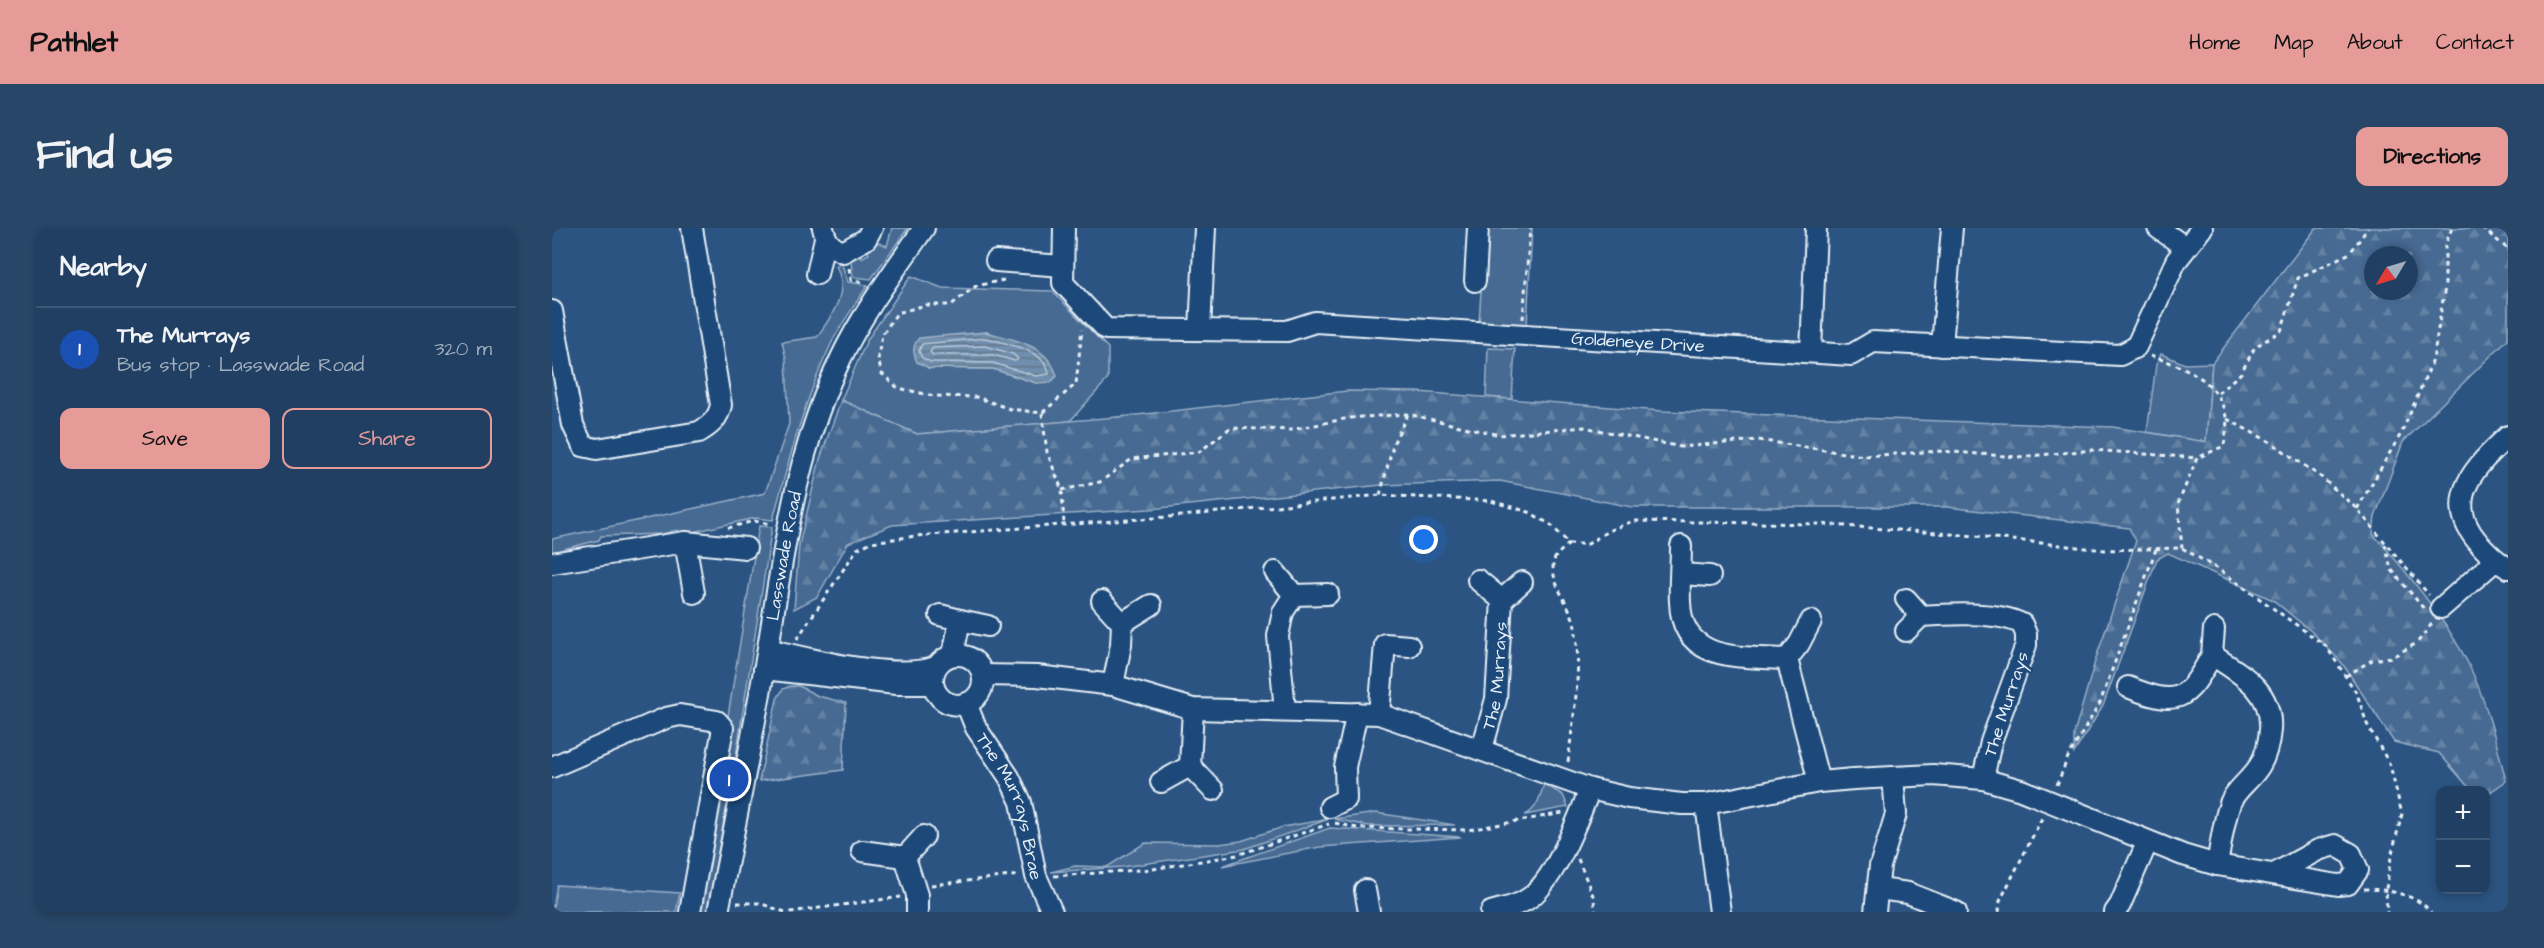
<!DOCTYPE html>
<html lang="en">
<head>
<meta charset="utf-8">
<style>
  :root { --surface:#203f62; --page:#284668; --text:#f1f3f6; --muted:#a2afbe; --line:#3d5877; --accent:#e69b98 }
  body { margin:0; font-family:"Architects Daughter",sans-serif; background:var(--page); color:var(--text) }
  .controls { position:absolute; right:18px; bottom:18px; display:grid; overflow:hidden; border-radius:12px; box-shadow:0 3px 9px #0003 }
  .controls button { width:54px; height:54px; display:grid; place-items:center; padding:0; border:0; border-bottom:2px solid var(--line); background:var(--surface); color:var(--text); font:30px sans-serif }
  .compass { position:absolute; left:1812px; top:18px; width:54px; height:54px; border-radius:50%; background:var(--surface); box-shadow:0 3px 9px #0003; rotate:232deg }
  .you { position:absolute; left:872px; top:312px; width:21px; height:21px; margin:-15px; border:4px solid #fff; border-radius:50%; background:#1a73e8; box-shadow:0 0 0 9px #1a73e833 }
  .badge { display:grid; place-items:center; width:39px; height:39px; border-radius:50%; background:var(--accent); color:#fff; font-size:20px; font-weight:700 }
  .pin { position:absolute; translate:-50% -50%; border:3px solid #fff; box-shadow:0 2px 6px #0006 }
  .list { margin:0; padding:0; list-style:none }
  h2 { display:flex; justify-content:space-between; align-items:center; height:78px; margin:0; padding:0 24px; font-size:26px }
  h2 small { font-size:20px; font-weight:400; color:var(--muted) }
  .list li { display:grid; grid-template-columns:39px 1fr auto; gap:18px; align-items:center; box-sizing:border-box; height:84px; padding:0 24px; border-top:2px solid var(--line) }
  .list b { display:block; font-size:22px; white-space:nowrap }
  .list p { margin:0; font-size:20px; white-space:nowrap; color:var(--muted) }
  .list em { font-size:20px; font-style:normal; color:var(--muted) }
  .actions { display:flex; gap:12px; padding:18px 24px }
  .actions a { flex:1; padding:14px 0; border:2px solid var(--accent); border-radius:12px; text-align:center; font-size:21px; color:var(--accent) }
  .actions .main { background:var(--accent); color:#111 }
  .map { position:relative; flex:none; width:1956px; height:684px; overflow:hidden; border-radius:12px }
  header { display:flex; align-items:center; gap:36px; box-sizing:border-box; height:84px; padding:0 30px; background:var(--accent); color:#111 }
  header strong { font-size:28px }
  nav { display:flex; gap:33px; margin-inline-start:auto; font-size:21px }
  .intro { display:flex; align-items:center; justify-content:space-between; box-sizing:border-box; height:144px; padding:0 36px }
  h1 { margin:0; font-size:42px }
  .button { padding:15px 27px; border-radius:12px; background:var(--accent); color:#111; font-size:21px; font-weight:700 }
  main { display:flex; gap:36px; padding:0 36px }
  aside { flex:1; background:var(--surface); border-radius:12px; box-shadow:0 3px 9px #0003 }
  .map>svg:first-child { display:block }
</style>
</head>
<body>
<header>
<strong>Pathlet</strong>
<nav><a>Home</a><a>Map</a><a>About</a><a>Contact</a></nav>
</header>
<div class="intro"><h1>Find us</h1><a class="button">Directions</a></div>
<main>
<aside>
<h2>Nearby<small></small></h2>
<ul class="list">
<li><span class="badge" style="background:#1a4fb4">1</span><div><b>The Murrays</b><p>Bus stop · Lasswade Road</p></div><em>320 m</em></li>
</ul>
<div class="actions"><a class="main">Save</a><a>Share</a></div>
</aside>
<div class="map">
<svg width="1956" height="684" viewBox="0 0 1956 684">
  <defs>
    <pattern id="forest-firs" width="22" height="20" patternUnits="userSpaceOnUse" patternTransform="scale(1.5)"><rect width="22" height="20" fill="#476b93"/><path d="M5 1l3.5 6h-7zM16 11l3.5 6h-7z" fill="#6281a3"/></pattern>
    <pattern id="water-rules" width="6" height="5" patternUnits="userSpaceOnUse" patternTransform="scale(1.5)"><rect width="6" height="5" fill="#708ead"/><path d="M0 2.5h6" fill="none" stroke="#61768a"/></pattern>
  </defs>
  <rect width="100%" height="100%" fill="#2b5482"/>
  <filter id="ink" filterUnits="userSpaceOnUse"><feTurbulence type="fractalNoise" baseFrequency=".0167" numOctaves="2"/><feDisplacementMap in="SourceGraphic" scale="12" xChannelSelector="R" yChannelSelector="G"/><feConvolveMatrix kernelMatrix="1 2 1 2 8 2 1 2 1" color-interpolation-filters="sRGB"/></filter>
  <g filter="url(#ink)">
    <path fill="#476b93" stroke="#98aec6" stroke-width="1.5" fill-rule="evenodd" d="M340 0H356L319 51 301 49 298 26 305 22 309 30 317 26 314 18C322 13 327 14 335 18Z
      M933 0H980L975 97 927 95Z
      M289 34 296 54 316 57C304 75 291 93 281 112 253 169 237 231 221 292L203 290 132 306 125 302 110 306 49 308 47 312 0 324V311L213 265 237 196 234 131 230 114 265 109C280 87 298 65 284 38Z
      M359 48 390 60 500 63 556 120V151L518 193 365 206 289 172 315 112ZM434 104 487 122 484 155 441 141 377 140Z
      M936 120 963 121 960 171 934 169Z
      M1609 126 1633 136 1660 135 1654 214 1595 204 1604 137Z
      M207 298 220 299 182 540 155 684H144Z
      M992 556 1011 567 1016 579 973 587C985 582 988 568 992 556Z
      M824 585 903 597 817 598 782 591Z
      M777 591 692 621 570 639 499 644 523 638 555 639 593 615 667 616 689 613 731 599Z
      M778 600 909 609 768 619 670 638Z
      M5 657 128 665 124 684H0Z"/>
    <path fill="url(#forest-firs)" stroke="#98aec6" stroke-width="1.5" fill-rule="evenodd" d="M1764 0H1956V111L1851 214 1823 289 1821 306C1856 345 1892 389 1916 435 1934 472 1944 513 1954 553L1934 567V562H1919L1887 525 1842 514 1790 435 1760 404 1721 372 1616 325 1605 331 1551 478 1522 525V506L1544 430 1584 313 1577 300 1395 279H1080L948 253 830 257 598 281 340 297 296 315 265 369 242 381 247 317 268 231 289 172 365 206 576 188 795 163 866 164 1109 183 1561 199 1654 214 1660 135ZM1821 27H1857V63H1821Z
      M238 458H247L266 468 294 475 291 542 207 553 225 471 231 461Z"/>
    <path fill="url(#water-rules)" stroke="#a0b6cb" stroke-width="1.5" d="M434 104C463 112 495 116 505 148L499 154 484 155 441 141 377 140 365 134C361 124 360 118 367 110Z"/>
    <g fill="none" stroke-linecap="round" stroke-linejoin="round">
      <path stroke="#b8c9da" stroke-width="1.5" d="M434 110C454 116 495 122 497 146L484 148 441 135 379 134 370 130 367 123 370 116Z
        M433 118 461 126 466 131 463 133 441 127H381L378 124 381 120Z"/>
      <g stroke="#e8f1f8" stroke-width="24">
        <g id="minor">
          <path d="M271 0C274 13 278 19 291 24L314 11 320 0"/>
          <path id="s1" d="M512 0 511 55 554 101 735 103 763 94 1299 127 1321 114 1568 127 1584 119 1624 33 1650 0"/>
          <path d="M1606 0 1633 19"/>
          <path d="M444 33 511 38"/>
          <path d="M265 46 273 10"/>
          <path d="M923 53 926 0"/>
          <path d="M0 83 21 197 31 218 45 221 147 204C159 197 166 191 169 177L140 0"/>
          <path d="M648 102 653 0"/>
          <path d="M1390 118 1400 0"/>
          <path d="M1259 124 1264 0"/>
          <path d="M1956 208C1924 238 1890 270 1925 313 1934 323 1944 334 1956 340"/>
          <path d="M133 314 142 365"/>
          <path d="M1129 318C1129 337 1127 356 1128 374 1130 436 1190 428 1235 431L1247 416 1259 393"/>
          <path d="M0 335 133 314 194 320"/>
          <path d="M723 344 742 367"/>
          <path d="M1129 346 1158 348"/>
          <path d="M926 352 950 372"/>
          <path d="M1354 371 1369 388"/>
          <path d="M550 373 570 395"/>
          <path d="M1889 380 1944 332"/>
          <path d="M388 387 408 392"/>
          <path d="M1354 403 1369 388C1397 386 1445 383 1470 396L1474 406V417L1439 514 1431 551"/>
          <path d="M216 421C257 431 345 453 384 439"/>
          <path d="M401 427 408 392 436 398"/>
          <path d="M1660 427 1662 401"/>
          <circle cx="406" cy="452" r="25"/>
          <path d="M1235 431 1267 554"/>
          <path d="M212 441 344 456H381"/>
          <path d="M431 447 485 448 561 457 641 481 827 486 1038 561 1077 570 1130 576H1154L1267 554 1302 551 1381 547 1431 551 1469 562 1631 627 1665 637 1786 657 1796 656 1806 642 1799 626 1783 617 1766 622 1722 646"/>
          <path d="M561 457 569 417 570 395 599 377"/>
          <path d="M1576 459C1626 479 1634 474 1660 427 1689 446 1721 462 1718 502 1717 513 1714 527 1708 537 1700 551 1686 559 1679 573 1671 593 1669 616 1665 637"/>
          <path id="s2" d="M414 475 424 500 457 549 469 574 484 648 500 684"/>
          <path d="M733 483 726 408 731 384 742 367 776 366"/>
          <path d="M827 486 833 416 857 418"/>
          <path id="s3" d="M930 521 944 471 950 372 970 354"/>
          <path d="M638 538 661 562"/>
          <path d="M0 539 114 490 128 487 165 493 171 500 138 684"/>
          <path d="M609 554 638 538 641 481"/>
          <path d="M1154 576 1168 684"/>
          <path d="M778 579 794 571 793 539 805 485"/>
          <path d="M310 623 353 629 365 667V684"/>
          <path d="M353 629 372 608"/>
          <path d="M1327 661 1356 665 1404 684"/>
          <path d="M813 662 817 684"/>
          <path id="s4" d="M166 684C183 596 201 508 216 420 232 320 244 223 289 130 311 84 343 42 372 0"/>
          <path d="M939 684C951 680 963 679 974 672 1002 656 1026 591 1038 561"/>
          <path d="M1323 684 1328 638 1344 586 1341 549"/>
          <path d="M1563 684 1568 677 1595 615"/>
        </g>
      </g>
      <path stroke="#e8f1f8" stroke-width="3" stroke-dasharray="4.5 4.5" stroke-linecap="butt" d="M1930 0 1956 21
        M297 40 299 52 313 54
        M452 52 424 58 399 77H374L345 85 330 107 326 128 329 145 346 160 382 168 424 169 458 181 490 185 524 156 530 101
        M971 91 978 0
        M1598 128C1632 138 1666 151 1674 189 1676 198 1673 209 1672 218L1645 230 1626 276 1630 320
        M1666 165 1689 145 1703 119 1729 103 1746 50 1798 25 1816 0
        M490 185 495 224 510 262 512 297
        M1675 191 1720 215 1769 249 1805 281 1877 367
        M510 262 548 254 580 231 647 224 678 200 739 202 797 190 856 186 947 207 1032 199 1129 219 1206 212 1312 228 1388 223 1466 229 1541 222 1645 230
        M828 267 842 214 856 186
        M1805 281 1850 204 1881 132 1893 59V17L1900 0
        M176 300 202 293 219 296
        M1833 316 1839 341 1872 381
        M245 411 305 321 319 314 364 308 629 288 828 267 939 273 977 284 999 297 1017 316H1036L1056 303 1081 293 1267 296 1424 308 1553 322 1630 320 1666 341 1774 418 1805 466 1815 496 1838 537 1850 586 1839 629 1834 661 1835 684
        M1794 448 1820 432 1840 429 1865 415 1882 393
        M1016 534C1021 490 1030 444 1023 399 1020 378 1001 361 1001 338 1001 328 1010 322 1017 316
        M1505 557 1516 529 1548 475 1604 321
        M783 595 805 600 916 602 1011 585
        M1026 631 1042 670 1043 684
        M502 648 601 641 685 627 777 596
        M379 657 468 647
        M1812 661C1835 661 1864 666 1879 684
        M185 675H207L233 684
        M238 684 349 669
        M1447 684 1448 673 1491 588"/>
      <use href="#minor" stroke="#1f4a7a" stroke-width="20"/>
    </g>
  </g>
  <g text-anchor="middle" stroke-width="5" stroke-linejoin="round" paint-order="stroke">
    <g font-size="18" fill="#e8f1f8" stroke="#1f4a7a">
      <text dy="6" stroke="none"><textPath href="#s1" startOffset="652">Goldeneye Drive</textPath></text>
      <text dy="6" stroke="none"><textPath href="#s4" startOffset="362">Lasswade Road</textPath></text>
      <text dy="6" stroke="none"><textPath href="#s3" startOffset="75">The Murrays</textPath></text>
      <text transform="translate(1454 476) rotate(-72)" y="6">The Murrays</text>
      <text dy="6" stroke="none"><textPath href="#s2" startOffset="114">The Murrays Brae</textPath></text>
    </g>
  </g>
</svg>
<div class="controls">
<button>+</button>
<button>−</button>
</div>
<svg class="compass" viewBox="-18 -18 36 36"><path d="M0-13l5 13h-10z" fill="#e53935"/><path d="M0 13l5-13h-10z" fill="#a2afbe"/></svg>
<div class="you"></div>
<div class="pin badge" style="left:177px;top:551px;background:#1a4fb4">1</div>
</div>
</main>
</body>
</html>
